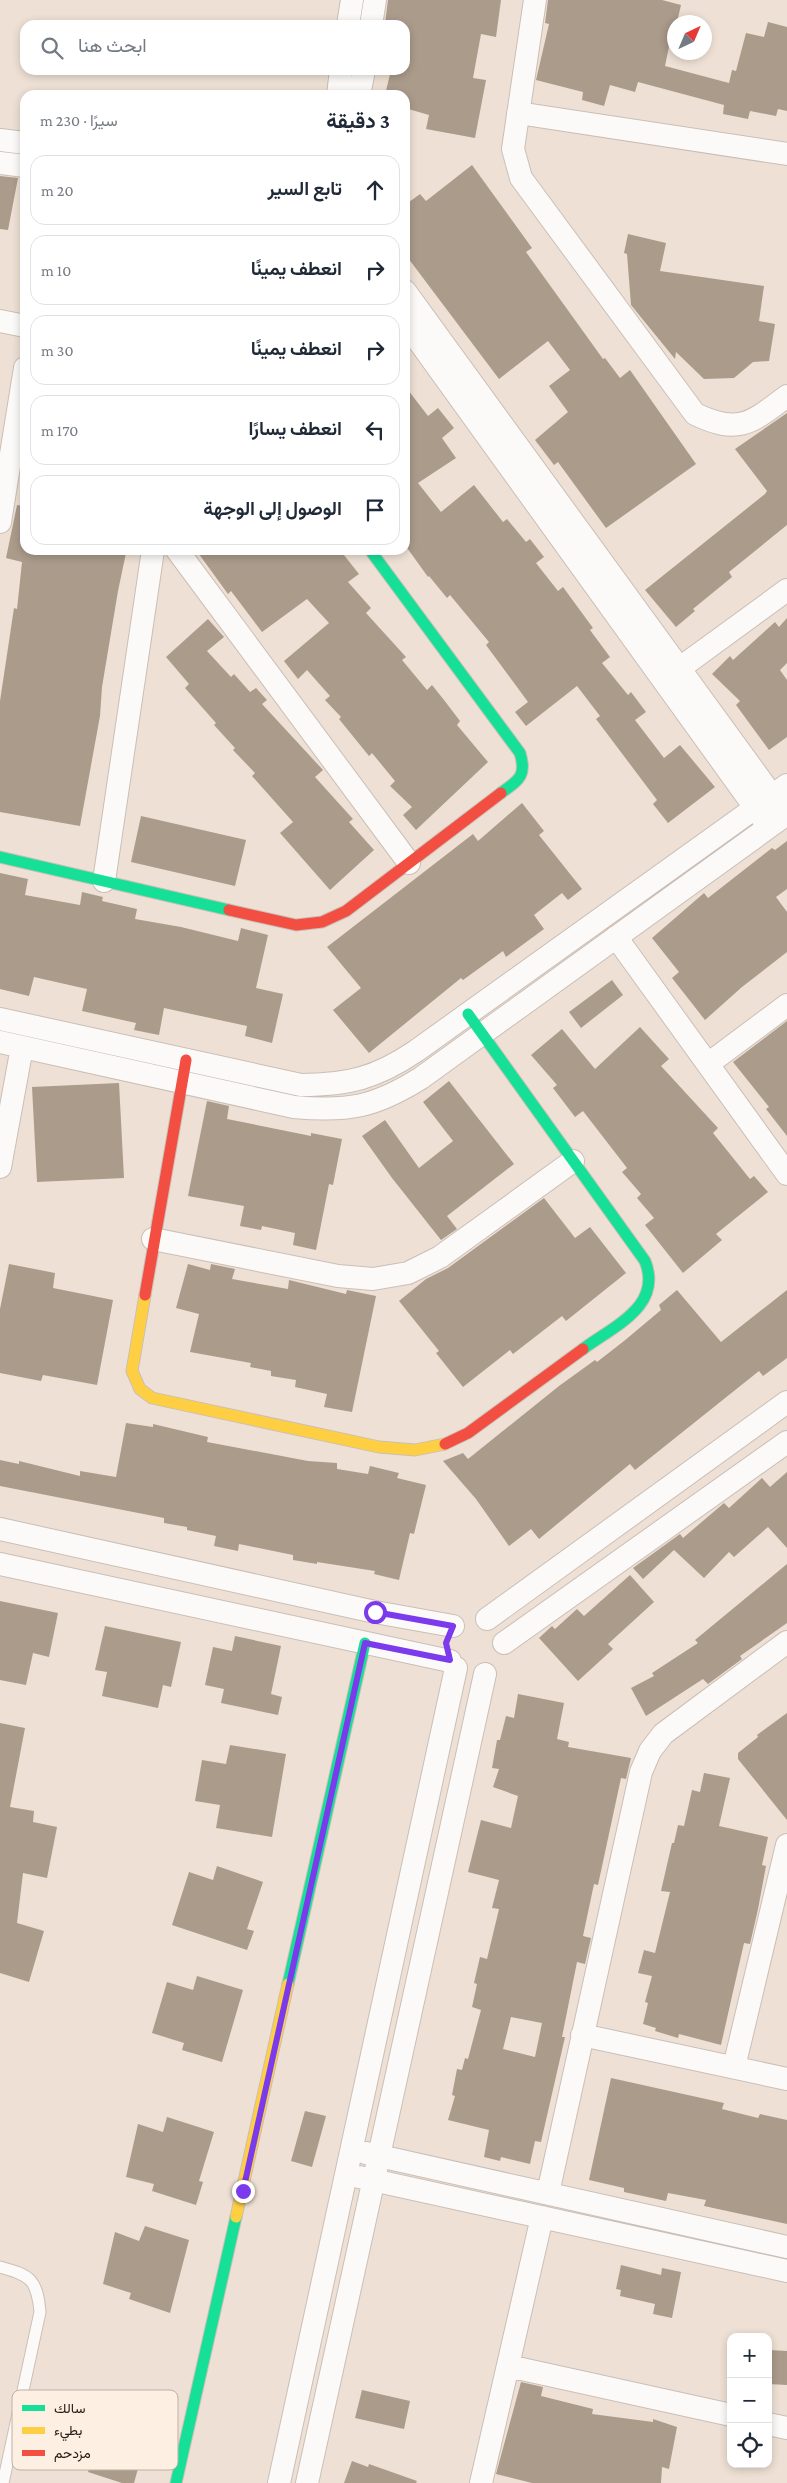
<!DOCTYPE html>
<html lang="ar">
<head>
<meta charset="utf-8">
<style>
  :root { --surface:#fff; --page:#f6f6f7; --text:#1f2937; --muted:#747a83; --line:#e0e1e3 }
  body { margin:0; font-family:"Crimson Pro",Vazirmatn,serif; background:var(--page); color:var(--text); direction:rtl }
  .controls { position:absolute; right:15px; bottom:15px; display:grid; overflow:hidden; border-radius:10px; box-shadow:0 2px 8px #0003 }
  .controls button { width:45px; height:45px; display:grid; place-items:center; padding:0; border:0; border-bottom:1px solid var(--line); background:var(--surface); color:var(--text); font:25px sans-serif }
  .compass { position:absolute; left:667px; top:15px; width:45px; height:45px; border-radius:50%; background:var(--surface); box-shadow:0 2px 8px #0003; rotate:44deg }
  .stop { position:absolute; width:15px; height:15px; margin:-11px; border:4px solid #7c3aed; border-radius:50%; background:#fff }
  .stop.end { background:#7c3aed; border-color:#fff; box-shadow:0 1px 5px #0008 }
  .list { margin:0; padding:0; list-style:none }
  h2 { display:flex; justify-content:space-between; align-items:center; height:65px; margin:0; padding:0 20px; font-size:21px }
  h2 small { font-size:16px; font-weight:400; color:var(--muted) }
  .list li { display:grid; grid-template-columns:32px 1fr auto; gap:15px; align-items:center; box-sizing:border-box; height:70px; margin:0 10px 10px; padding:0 10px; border:1px solid var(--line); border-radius:15px }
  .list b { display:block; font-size:19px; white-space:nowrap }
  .list em { font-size:16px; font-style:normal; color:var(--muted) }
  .icon { flex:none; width:28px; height:28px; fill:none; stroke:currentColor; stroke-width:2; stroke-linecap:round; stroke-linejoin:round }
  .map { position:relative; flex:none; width:787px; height:2483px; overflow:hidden; direction:ltr }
  .search { position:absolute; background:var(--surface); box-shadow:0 2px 8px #0003; left:20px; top:20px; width:390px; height:55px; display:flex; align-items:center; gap:12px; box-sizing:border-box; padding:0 18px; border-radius:15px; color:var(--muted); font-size:19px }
  .panel { position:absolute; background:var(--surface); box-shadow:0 2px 8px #0003; left:20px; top:90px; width:390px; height:465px; border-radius:15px; direction:rtl }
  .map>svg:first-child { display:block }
</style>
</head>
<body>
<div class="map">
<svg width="787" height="2483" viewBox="0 0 787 2483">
  <rect width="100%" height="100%" fill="#eee0d4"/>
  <path fill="#ab9b8b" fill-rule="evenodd" d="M388 0H501L496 37 481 34 473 78 486 80 475 138 426 129 429 115 405 108V95H385L391 70H405V25L385 23Z
    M548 0H662L681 5 677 22H674L665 66 729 83 732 70 736 71 746 33 764 37 768 22 787 27V111L778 109 776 116 750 111 748 119 723 114 724 105 638 82 635 92 610 85 604 106 582 100 583 92 536 80 549 24 545 23Z
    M472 165 532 248 526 252 603 359 605 358 620 378 630 370 696 464 606 528 558 462 554 465 535 440 568 412 549 386 570 370 548 341 499 379 405 254V205L420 194 426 201Z
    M0 176 18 178 8 230 0 229Z
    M628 234 666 243 660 271 764 286 759 321 775 324 769 361 753 362 734 378 704 379 676 352 675 359 631 305 627 254 624 253Z
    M405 386 428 416 438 408 454 428 442 438 456 458 418 483 441 512 474 485 503 522 507 519 526 542 530 539 544 557 536 563 558 591 563 587 593 628 590 630 610 657 602 663 628 695 631 692 646 712 635 720 664 758 680 745 715 787 668 823 653 804 657 800 596 719 600 716 577 686 526 726 515 712 528 702 486 645 489 642 450 595 447 598 429 576 428 577 405 545Z
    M787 413V525L729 572 732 577 693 609 695 611 676 627 645 590 765 494 767 491 735 449Z
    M17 505 25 506V550H112L126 553 118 591 102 687 100 716 80 826 0 812V701L14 608 17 609 22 562 6 558Z
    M196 550H340L359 574 348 582 371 608 366 613 406 657 402 660 427 690 432 685 444 700 460 721 457 725 488 762 416 830 403 815 412 807 390 786 395 781 372 753 369 756 339 719 341 717 325 700 330 696 307 670 298 679 284 661 329 623 307 599 262 632 231 591 228 594Z
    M787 618V663L780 670 787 680V737L769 750 736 705 740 701 712 674 730 656 733 660 775 622 779 627Z
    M208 619 224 637 207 651 231 677 234 674 250 692 256 688 267 700 262 704 323 770 315 777 353 819 349 822 374 850 330 890 280 833 293 822 252 776 255 773 233 750 235 748 214 725 216 723 185 688 189 684 166 657Z
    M522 803 544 831 539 835 582 889 568 900 562 893 534 915 544 929 506 957 503 951 463 980 461 978 369 1053 333 1010 361 988 327 947 473 834 478 841Z
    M141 816 246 840 235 886 131 862Z
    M787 841V889L776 897 787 912V952L742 987 705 1020 672 978 679 972 652 938 704 893 708 898 772 848 775 850Z
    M0 873 28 879 25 895 80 905 82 892 103 897 102 901 137 909 135 919 181 927 238 941 241 928 268 935 256 988 283 994 272 1043 245 1036 247 1026 164 1008 159 1035 134 1030 136 1023 82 1011 87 989 34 977 29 996 0 989Z
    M612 980 623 995 581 1028 569 1012Z
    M787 1021V1136L766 1109 769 1107 733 1062Z
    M640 1027 669 1059 661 1066 718 1128 713 1133 750 1179 754 1176 768 1192 716 1234 722 1240 683 1273 645 1225 654 1218 637 1198 641 1194 622 1172 627 1168 583 1111 575 1117 553 1088 557 1085 531 1055 562 1029 595 1069Z
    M449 1081 514 1164 447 1216 457 1229 441 1240 392 1178 362 1136 385 1120 419 1168 453 1141 423 1102Z
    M119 1083 124 1178 37 1182 32 1087Z
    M207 1101 229 1106 227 1119 311 1136V1133L342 1139 333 1185 329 1184 316 1250 293 1245 295 1233 262 1226 261 1230 240 1226 244 1206 188 1196Z
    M544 1198 575 1238 590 1227 626 1273 566 1321 562 1316 513 1354 510 1350 463 1387 436 1353 439 1351 399 1301 426 1279 448 1268Z
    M9 1264 55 1273 53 1288 113 1300 97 1385 43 1375 41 1381 0 1373V1309Z
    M188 1264 210 1270 211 1264 235 1269 232 1279 288 1289 289 1280 346 1294 347 1290 376 1296 352 1412 324 1407 327 1394 295 1387 296 1380 271 1376V1371L250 1367 251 1363 190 1352 199 1314 176 1308Z
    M677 1290 721 1342 787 1290V1358L763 1376 759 1371 635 1470 630 1464 539 1539 531 1529 509 1546 476 1499 443 1461 463 1453 468 1459 559 1386 595 1360 597 1362 624 1341 661 1310 659 1305Z
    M126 1423 153 1427V1424L208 1437 207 1442 308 1461 337 1463V1469L368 1474 370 1466 399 1473 397 1478 426 1485 414 1534 410 1533 399 1580 374 1574 375 1571 317 1562V1564L293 1560V1555L239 1544 238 1551 214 1546 216 1536 187 1530V1527L164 1523V1518L0 1486V1460L19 1464V1461L80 1476V1471L116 1477Z
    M787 1472V1548L768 1527 734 1557 729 1552 704 1578 674 1550 643 1579 633 1568 680 1534 683 1538 724 1503 729 1508 762 1478 770 1487Z
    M787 1564V1623L740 1656 742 1659 708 1684 703 1679 646 1716 631 1688 654 1676 652 1673 698 1643 695 1640Z
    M630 1575 654 1602 608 1644 613 1649 578 1681 539 1638 552 1626 555 1629 577 1609 584 1616Z
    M0 1601 58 1613 49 1657 33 1653 26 1685 0 1680Z
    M105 1626 181 1642 171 1687 163 1685 158 1708 102 1696 107 1672 95 1670Z
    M235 1636 281 1646 271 1694 282 1697 278 1715 221 1703 224 1689 205 1685 213 1647 232 1651Z
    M518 1694 564 1703 557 1739 569 1742 568 1747 631 1758 626 1779 621 1778 598 1885 594 1884 583 1936 591 1938 585 1964 577 1962 562 2037H565L541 2142 535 2141 530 2164 501 2157 500 2161 484 2157 489 2130 448 2120 455 2096 452 2095 457 2069 462 2070 465 2058 468 2059 481 2010 472 2007 477 1984 474 1983 480 1957 487 1959 499 1909 492 1908 499 1880 468 1872 481 1820 511 1828 518 1796 493 1787 499 1769 492 1768 497 1740H500L506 1716 514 1718ZM511 2017 542 2023 535 2057 503 2049Z
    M787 1713V1820L738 1759V1753L758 1737 757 1735Z
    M0 1723 25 1728 10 1807 34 1811 33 1822 57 1827 47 1878 23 1873 17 1923 44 1931 29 1982 0 1973Z
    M230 1745 286 1754 272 1837 216 1828 220 1805 195 1801 202 1760 226 1764Z
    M704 1773 730 1778 719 1826 768 1837 762 1865 766 1866 758 1909 750 1944 744 1943 721 2045 679 2034 678 2038 655 2031 656 2028 643 2024 648 2003 645 2002 652 1976 638 1973 644 1950 655 1953 670 1892 661 1891 672 1843H674L678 1825 684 1826 692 1790 700 1792Z
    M217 1866 263 1882 247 1929 254 1931 247 1950 172 1925 189 1872 213 1880Z
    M197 1976 243 1990 222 2062 182 2050 184 2043 152 2033 167 1982 193 1990Z
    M611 2078 724 2103 722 2109 758 2118 760 2114 787 2120V2224L704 2206 706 2200 668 2193 666 2201 624 2192V2188L589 2180Z
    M305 2111 326 2116 312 2167 291 2161Z
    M167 2117 214 2132 199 2181 203 2182 196 2205 152 2191 154 2184 126 2177 138 2124 163 2132Z
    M145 2226 189 2240 170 2313 129 2299 131 2293 103 2284 115 2232 139 2241Z
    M621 2265 661 2275 662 2268 681 2272 672 2318 653 2314 655 2304 620 2296 621 2290 616 2289Z
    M768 2350 787 2351V2385L768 2384Z
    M521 2382 543 2387 541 2396 593 2409 592 2414 653 2422V2419L677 2427 669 2469 662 2467 661 2483H532L496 2474Z
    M362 2390 410 2401 404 2429 355 2418Z
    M105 2399 149 2414 134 2463 139 2465 134 2483H122L88 2472 90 2466 62 2458 74 2405 100 2414Z
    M352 2461 368 2467 369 2464 417 2481 416 2483H344Z"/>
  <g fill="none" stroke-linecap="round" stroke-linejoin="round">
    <g stroke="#cabfb6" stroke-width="13">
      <path id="lane" d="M0 2267C31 2275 37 2280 40 2312L3 2483"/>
    </g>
    <g stroke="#cabfb6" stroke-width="24">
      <path id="street" d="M535 0 513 149 521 178 695 414C739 435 751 423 787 396
        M348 25 352 0
        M371 25 375 0
        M338 95 341 70
        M359 95 364 70
        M518 113 787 154
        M0 140 25 143
        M0 163 25 166
        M405 291 781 808
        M0 321 25 326
        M405 322 764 820
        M0 522 25 368
        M177 550 409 863
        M669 676 787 590
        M104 881 153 550
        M616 937 787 1174
        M0 1019 301 1085C348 1085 376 1078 416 1051L787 785
        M0 1042 294 1107C348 1112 375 1107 421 1078L787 814
        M708 1064 787 1005
        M0 1167 22 1047
        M153 1239 338 1276 373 1279 408 1273 440 1257 573 1161
        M0 1529 375 1612 453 1626
        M0 1564 450 1661
        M487 1619 787 1402
        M504 1643 787 1442
        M582 2035 787 2079
        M734 2067 787 1845
        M366 2153 787 2247
        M359 2177 787 2271
        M548 2193 641 1772 650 1751 663 1734 787 1642
        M508 2366 731 2415
        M768 2424 787 2428
        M279 2483 456 1668
        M307 2483 485 1674
        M481 2483 542 2217"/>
    </g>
    <g stroke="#cabfb6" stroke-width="13">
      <path id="fast" d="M370 550 520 753C527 776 519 780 501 793
        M0 857 229 910
        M468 1014 645 1261C663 1306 614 1326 583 1349
        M288 1984 365 1643
        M176 2483 236 2217"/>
    </g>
    <g stroke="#cabfb6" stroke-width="13">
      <path id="slow" d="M145 1295 132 1371 140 1389 152 1398 379 1447 415 1450 445 1444
        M236 2217 288 1984"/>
    </g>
    <g stroke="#cabfb6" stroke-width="13">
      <path id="jam" d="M229 910 296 925 322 922 346 911 501 793
        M145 1295 186 1060
        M445 1444 468 1433 583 1349"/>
    </g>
    <use href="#lane" stroke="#fcfaf9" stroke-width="11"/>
    <use href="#street" stroke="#fcfaf9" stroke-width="22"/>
    <use href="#fast" stroke="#16e098" stroke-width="11"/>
    <use href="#slow" stroke="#ffcf43" stroke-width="11"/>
    <use href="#jam" stroke="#f24e42" stroke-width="11"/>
  </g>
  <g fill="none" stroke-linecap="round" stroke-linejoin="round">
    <path stroke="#7c3aed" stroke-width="6" d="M243 2191 365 1643 450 1660 446 1643 453 1626 375 1612"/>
  </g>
  <rect x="12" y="2390" width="166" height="80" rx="8" fill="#fdefe2" stroke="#bdb1a5" stroke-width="1"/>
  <rect x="22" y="2405" width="23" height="6" fill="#16e098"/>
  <rect x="22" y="2427" width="23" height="7" fill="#ffcf43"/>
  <rect x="22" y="2450" width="23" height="6" fill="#f24e42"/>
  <g font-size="14" fill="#282018">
    <text x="54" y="2413">سالك</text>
    <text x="54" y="2435">بطيء</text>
    <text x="54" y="2458">مزدحم</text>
  </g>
</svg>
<div class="controls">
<button>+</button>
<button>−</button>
<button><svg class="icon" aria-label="locate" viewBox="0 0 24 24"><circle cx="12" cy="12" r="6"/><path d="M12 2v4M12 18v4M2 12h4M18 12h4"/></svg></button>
</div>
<svg class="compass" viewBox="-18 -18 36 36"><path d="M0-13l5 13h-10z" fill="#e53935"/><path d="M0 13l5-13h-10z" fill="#747a83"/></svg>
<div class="stop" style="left:375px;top:1612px"></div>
<div class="stop end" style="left:243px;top:2191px"></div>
<div class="search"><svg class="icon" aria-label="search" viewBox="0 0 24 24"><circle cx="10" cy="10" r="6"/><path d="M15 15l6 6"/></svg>ابحث هنا</div>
<section class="panel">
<h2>3 دقيقة<small>سيرًا · 230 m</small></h2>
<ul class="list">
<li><svg class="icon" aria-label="ahead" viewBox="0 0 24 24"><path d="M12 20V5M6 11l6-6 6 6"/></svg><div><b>تابع السير</b></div><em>20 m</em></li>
<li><svg class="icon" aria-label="right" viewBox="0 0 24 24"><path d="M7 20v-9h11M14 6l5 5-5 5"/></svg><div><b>انعطف يمينًا</b></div><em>10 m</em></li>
<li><svg class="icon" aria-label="right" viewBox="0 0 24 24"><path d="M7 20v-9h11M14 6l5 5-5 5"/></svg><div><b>انعطف يمينًا</b></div><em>30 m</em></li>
<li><svg class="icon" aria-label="left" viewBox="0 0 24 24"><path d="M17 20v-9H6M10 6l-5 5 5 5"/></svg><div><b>انعطف يسارًا</b></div><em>170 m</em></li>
<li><svg class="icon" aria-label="arrive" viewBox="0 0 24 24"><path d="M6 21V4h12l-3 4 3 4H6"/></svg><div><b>الوصول إلى الوجهة</b></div></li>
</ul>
</section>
</div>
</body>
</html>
